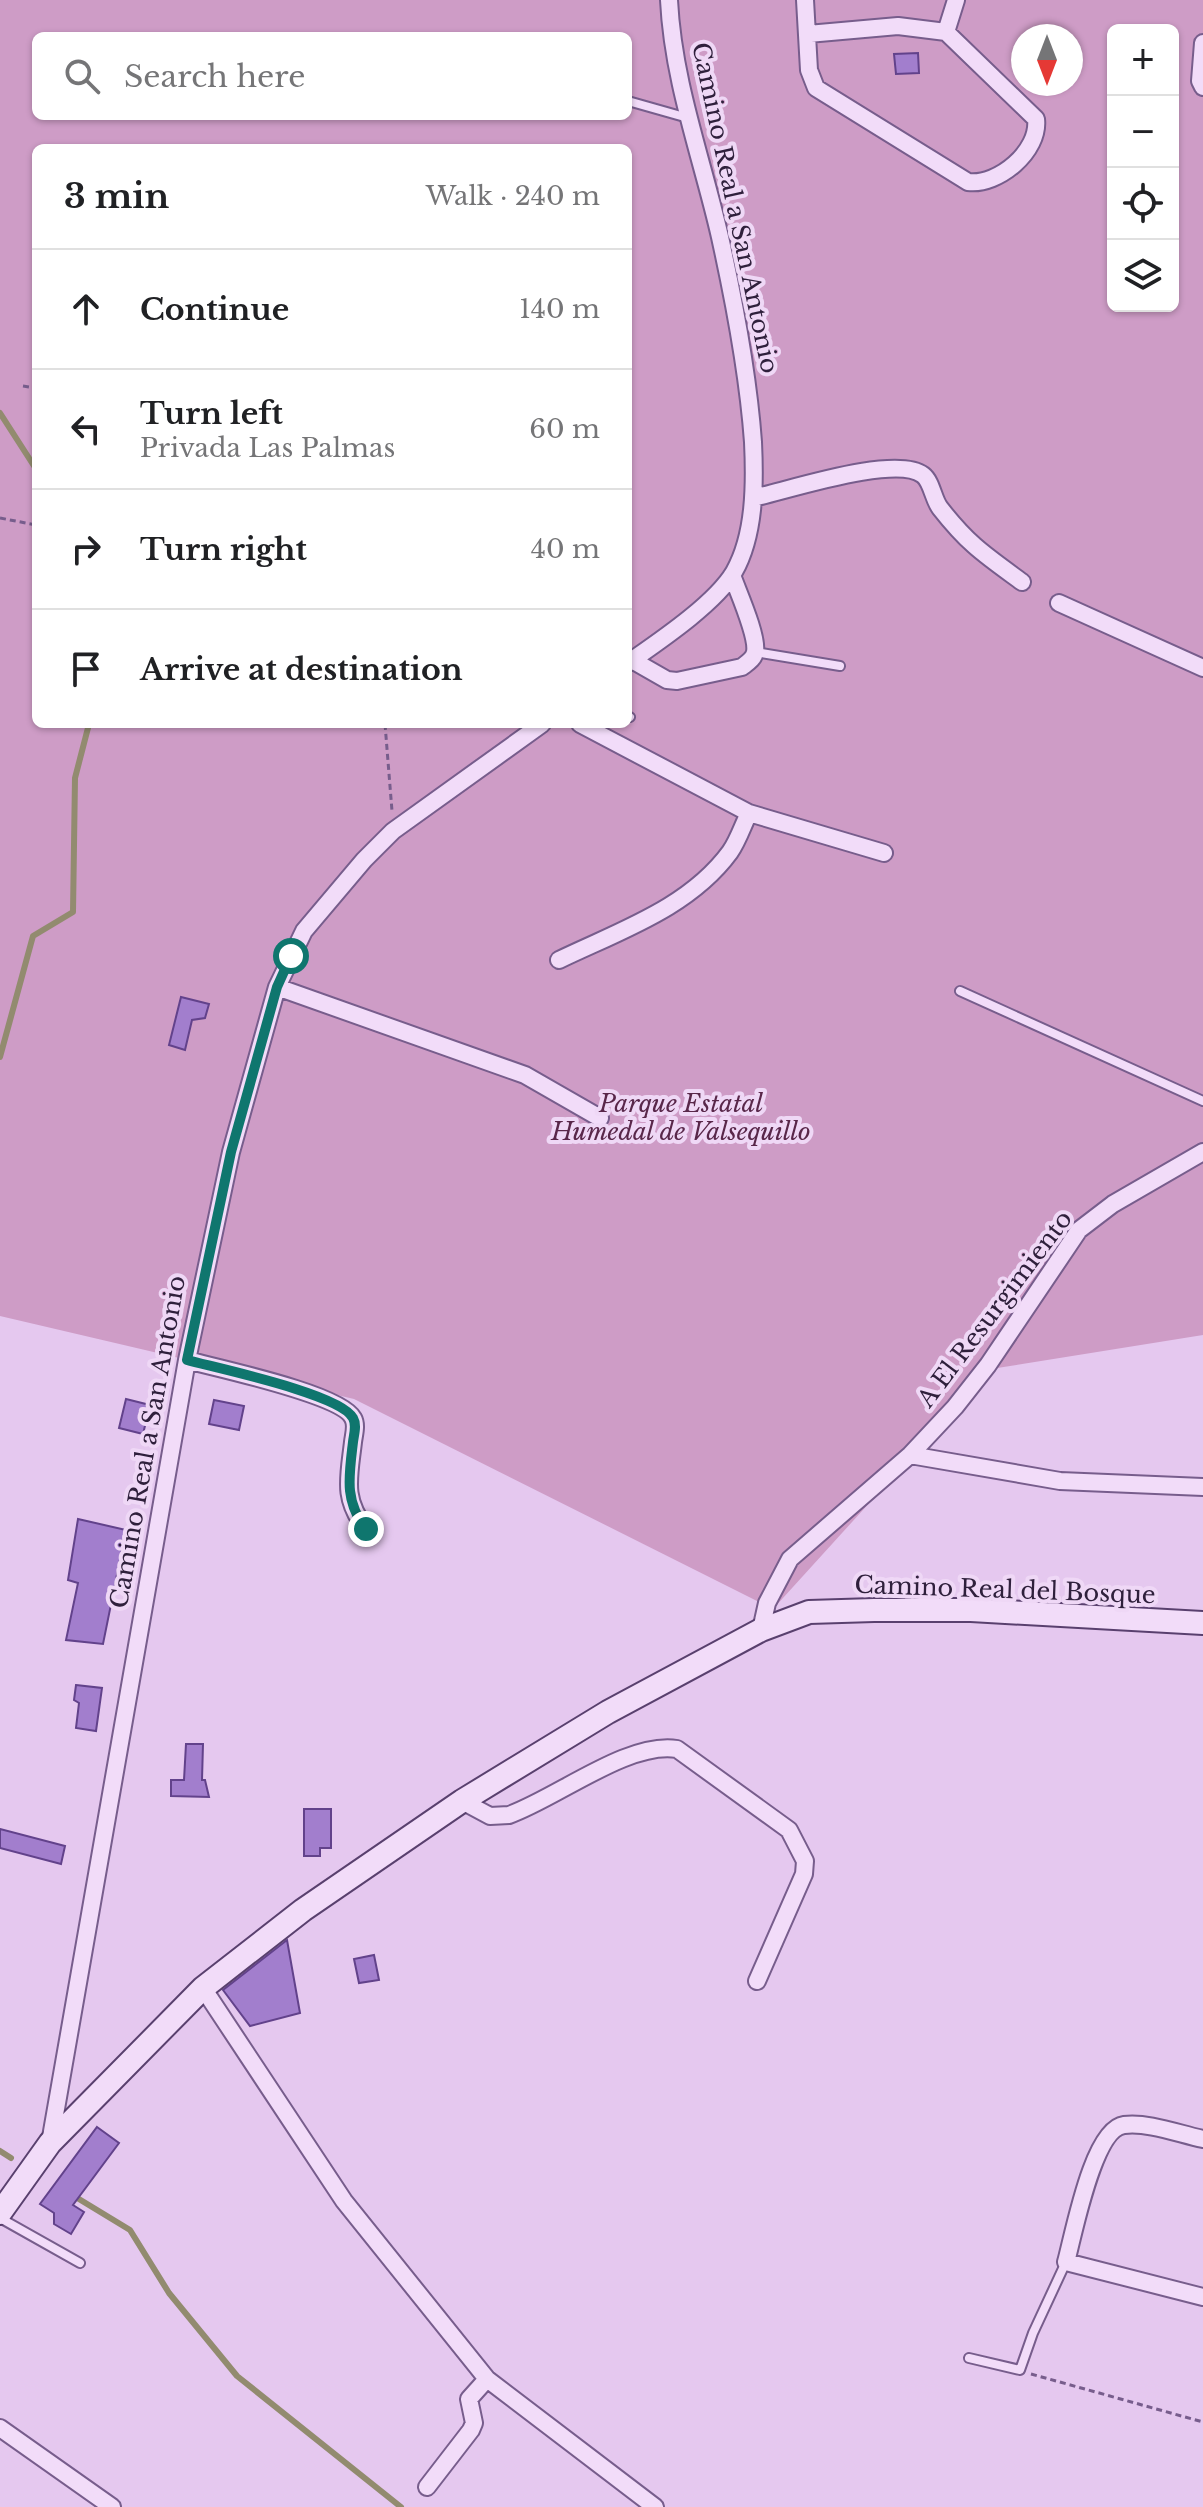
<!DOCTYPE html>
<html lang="en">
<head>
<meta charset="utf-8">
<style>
  :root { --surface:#fff; --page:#f2f2f2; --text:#202124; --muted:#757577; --line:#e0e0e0 }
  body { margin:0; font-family:"Libre Baskerville",serif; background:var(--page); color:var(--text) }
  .controls { position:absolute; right:24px; top:24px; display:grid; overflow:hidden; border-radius:12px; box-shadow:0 2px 6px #0004 }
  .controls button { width:72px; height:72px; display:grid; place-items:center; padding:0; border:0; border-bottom:2px solid var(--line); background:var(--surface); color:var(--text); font:40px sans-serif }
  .compass { position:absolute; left:1011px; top:24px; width:72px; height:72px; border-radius:50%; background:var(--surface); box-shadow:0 2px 6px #0004; rotate:180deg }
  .stop { position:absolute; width:24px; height:24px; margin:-18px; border:6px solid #0f766e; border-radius:50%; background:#fff }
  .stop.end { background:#0f766e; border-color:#fff; box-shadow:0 2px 8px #0008 }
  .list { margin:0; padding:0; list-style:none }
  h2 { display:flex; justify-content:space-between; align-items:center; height:104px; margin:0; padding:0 32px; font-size:34px }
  h2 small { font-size:26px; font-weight:400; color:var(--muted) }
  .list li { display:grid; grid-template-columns:52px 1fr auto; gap:24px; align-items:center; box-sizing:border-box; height:120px; padding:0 32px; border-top:2px solid var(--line) }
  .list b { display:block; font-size:30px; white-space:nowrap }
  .list p { margin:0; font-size:26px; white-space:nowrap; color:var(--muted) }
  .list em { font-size:26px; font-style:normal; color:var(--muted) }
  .icon { flex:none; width:44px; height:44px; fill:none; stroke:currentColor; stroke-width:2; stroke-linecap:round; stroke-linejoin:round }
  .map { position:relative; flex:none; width:1203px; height:2507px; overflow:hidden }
  .search { position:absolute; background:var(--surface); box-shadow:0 2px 6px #0004; left:32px; top:32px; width:600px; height:88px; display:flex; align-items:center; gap:20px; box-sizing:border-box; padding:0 28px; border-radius:12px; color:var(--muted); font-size:30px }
  .panel { position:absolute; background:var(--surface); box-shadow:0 2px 6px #0004; left:32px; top:144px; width:600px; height:584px; border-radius:12px }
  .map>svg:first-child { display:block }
</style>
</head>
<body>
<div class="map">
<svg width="1203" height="2507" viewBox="0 0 1203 2507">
  <rect width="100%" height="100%" fill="#e5c8ef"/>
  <path fill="#ce9cc6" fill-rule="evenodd" d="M0 0H1203V1335L991 1369 773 1609 354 1399 0 1316ZM1113 30H1173V306H1113ZM36 36H628V116H36ZM1023 36H1071V84H1023ZM36 148H628V724H36Z"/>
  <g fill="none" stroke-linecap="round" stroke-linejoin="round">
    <path stroke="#928b6f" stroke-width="6" d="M0 413 36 469
      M0 1057 33 936 73 912 75 778 89 724
      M0 2151 11 2158
      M74 2196 130 2230 169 2293 237 2376 401 2507"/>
  </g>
  <path fill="#a27ecd" stroke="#62428b" stroke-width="2" d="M918 53 919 73 896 74 894 54Z
    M181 997 209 1004 205 1018 192 1020 185 1050 169 1045Z
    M126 1399 150 1405 143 1434 119 1428Z
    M214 1400 244 1406 239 1430 209 1424Z
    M78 1519 126 1530 103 1644 66 1640 78 1583 68 1580Z
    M76 1685 102 1688 96 1731 76 1728 79 1703 74 1700Z
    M186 1744H203L202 1780H205L209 1797 171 1796V1780H184Z
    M304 1809H331V1848H320V1856H304Z
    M0 1829 65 1846 61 1864 0 1848Z
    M287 1940 300 2013 250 2026 223 1990Z
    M374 1955 379 1980 359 1983 354 1959Z
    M97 2127 119 2143 73 2205 84 2212 71 2234 54 2224V2213L40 2204Z"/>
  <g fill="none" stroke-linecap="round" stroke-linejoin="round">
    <g stroke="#775d8c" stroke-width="12">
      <path id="lane" d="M628 101 688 118
        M755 652 840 666
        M628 716 630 717
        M960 991 1203 1101
        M0 2218 80 2263
        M969 2358 1020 2370 1033 2333 1066 2262"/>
    </g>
    <g stroke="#775d8c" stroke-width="20">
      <path id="street" d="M805 0 809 70 816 88 968 182C998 186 1040 151 1036 119L946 32 898 26 808 34
        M946 32 956 0
        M1203 43 1200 81 1203 87
        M753 498C786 491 896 454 923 475 932 482 933 499 940 508 969 545 985 555 1022 582
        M1059 603 1203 668
        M632 660 667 680 677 681 742 667C747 663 754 659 755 652 758 636 738 592 732 575
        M628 663C658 642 715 604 734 572 755 535 755 484 753 442 748 373 735 305 720 237 702 158 673 82 669 0
        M580 724 749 813 884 853
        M559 960C619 931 689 908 730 852 738 841 743 825 749 813
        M277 987 525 1075 600 1118
        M187 1360C216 1368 341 1394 353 1418 357 1425 354 1434 353 1442 349 1478 342 1498 366 1529
        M910 1455 1060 1481 1203 1487
        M761 1630 767 1603 790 1559 910 1455 955 1407 988 1365 1079 1230 1113 1204 1203 1152
        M462 1801 490 1816 509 1815C557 1798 628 1741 677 1749L789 1830 805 1861 804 1874 757 1981
        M203 1988 344 2201 487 2379 655 2507
        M1203 2139C1179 2134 1149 2122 1124 2125 1093 2129 1074 2233 1066 2262L1203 2297
        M50 2143 187 1360 231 1152 277 987 304 931 364 860 393 831 542 724
        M0 2428 112 2507
        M427 2487 471 2430 474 2423 469 2399 487 2379"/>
    </g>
    <g stroke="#59406e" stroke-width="26">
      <path id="secondary" d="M0 2213 50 2143 203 1988 303 1910 462 1801 608 1712 761 1630 809 1612 874 1610H971L1203 1623"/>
    </g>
    <path stroke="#775d8c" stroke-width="3" stroke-dasharray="6 4" stroke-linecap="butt" d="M23 386 36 388
      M0 518 36 525
      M385 724 392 811
      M1031 2374 1203 2422"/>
    <use href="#lane" stroke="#f2dcf9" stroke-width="8"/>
    <use href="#street" stroke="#f2dcf9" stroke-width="16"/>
    <use href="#secondary" stroke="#f2dcf9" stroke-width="22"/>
  </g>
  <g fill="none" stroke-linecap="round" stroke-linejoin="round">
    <path stroke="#0f766e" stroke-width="10" d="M291 956 277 987 231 1152 187 1360C216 1368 341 1394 353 1418 357 1425 354 1434 353 1442 349 1476 344 1501 366 1529"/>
  </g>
  <g text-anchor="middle" stroke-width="8" stroke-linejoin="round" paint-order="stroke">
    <g font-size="24" fill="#2f203c" stroke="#efd8f6">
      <text transform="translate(735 208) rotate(78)" y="8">Camino Real a San Antonio</text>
      <text transform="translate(995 1309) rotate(-53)" y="8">A El Resurgimiento</text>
      <text transform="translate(148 1442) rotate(-80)" y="8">Camino Real a San Antonio</text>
      <text transform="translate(1005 1590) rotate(2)" y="8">Camino Real del Bosque</text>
    </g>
    <g font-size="24" font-style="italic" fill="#59274a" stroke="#efd8f6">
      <text x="681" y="1112">Parque Estatal<tspan x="681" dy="28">Humedal de Valsequillo</tspan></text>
    </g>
  </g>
</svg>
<div class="controls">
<button>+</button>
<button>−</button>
<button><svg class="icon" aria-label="locate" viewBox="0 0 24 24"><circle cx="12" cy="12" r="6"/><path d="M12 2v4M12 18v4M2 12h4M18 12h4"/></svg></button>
<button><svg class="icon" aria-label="layers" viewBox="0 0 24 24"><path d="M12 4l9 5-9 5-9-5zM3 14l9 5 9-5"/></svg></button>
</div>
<svg class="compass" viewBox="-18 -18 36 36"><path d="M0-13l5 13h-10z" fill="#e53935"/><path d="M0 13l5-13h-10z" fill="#757577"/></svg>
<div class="stop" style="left:291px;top:956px"></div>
<div class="stop end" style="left:366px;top:1529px"></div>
<div class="search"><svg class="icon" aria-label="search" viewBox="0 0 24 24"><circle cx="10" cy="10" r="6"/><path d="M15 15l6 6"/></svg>Search here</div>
<section class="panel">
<h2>3 min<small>Walk · 240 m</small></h2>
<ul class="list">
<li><svg class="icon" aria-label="ahead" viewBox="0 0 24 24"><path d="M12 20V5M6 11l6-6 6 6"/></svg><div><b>Continue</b></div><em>140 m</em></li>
<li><svg class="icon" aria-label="left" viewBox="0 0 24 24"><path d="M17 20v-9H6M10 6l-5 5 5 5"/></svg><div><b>Turn left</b><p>Privada Las Palmas</p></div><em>60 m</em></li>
<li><svg class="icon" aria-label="right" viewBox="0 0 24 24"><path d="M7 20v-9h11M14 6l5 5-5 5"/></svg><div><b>Turn right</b></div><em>40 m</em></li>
<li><svg class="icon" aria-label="arrive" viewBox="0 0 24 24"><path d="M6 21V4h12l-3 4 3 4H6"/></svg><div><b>Arrive at destination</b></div></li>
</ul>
</section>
</div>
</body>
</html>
